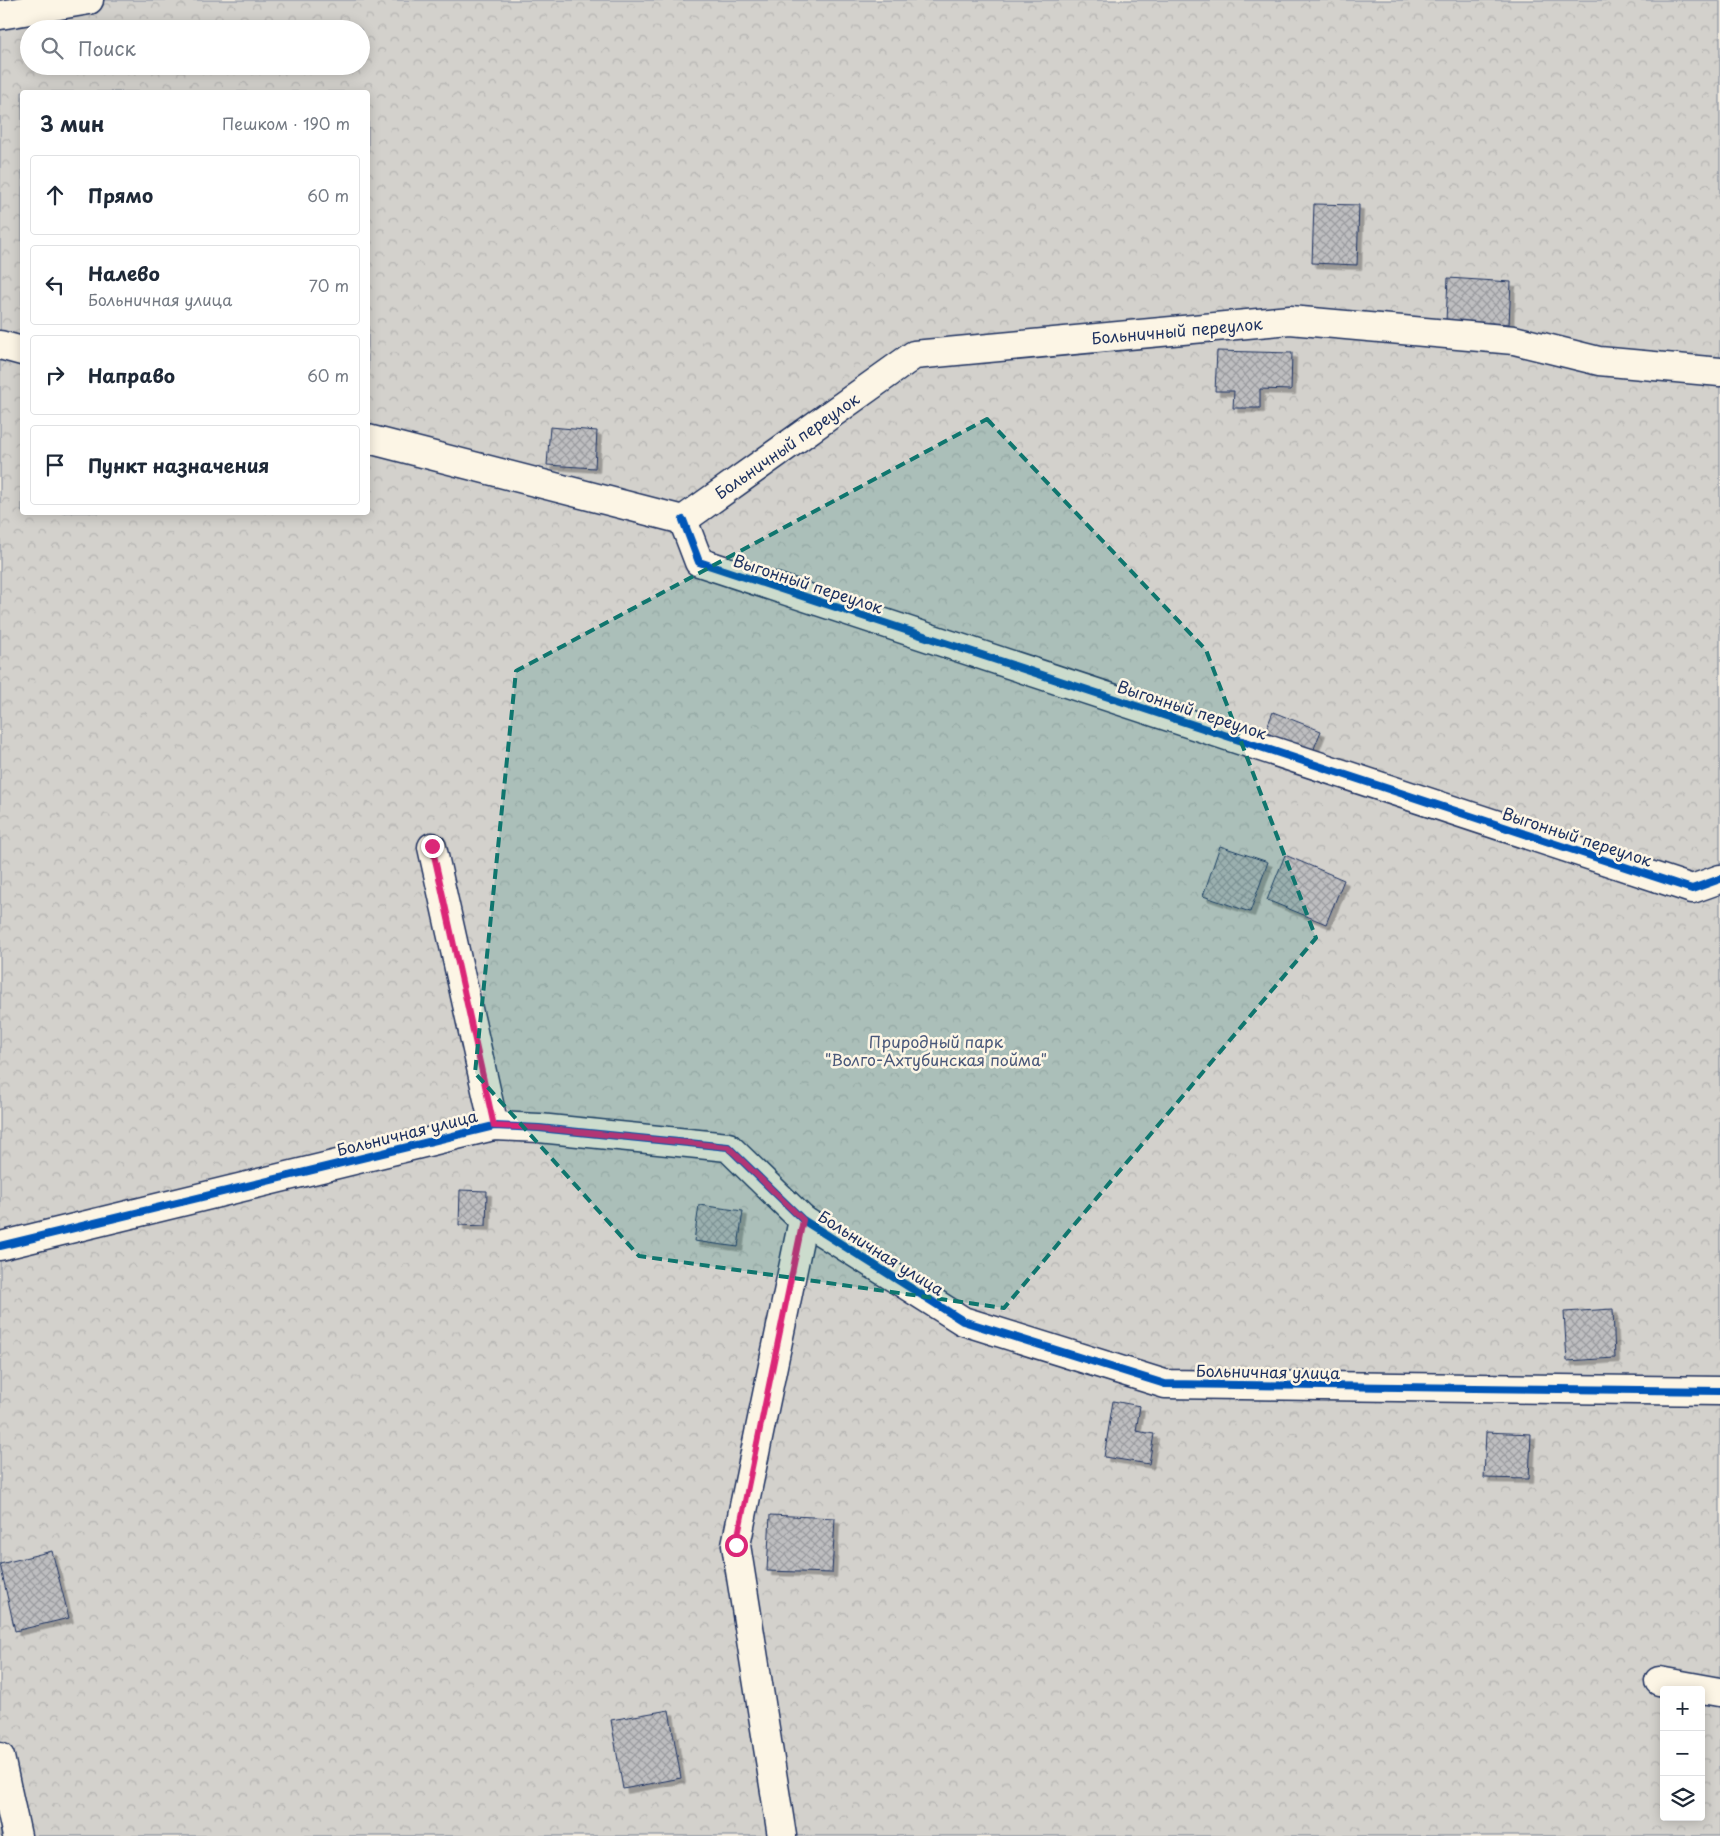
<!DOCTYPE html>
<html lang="ru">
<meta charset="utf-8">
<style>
:root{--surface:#fff;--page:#f6f6f7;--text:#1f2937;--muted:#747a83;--line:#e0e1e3}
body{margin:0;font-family:"Playpen Sans",sans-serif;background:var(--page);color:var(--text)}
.controls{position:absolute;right:15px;bottom:15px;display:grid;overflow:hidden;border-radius:5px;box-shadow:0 2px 12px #0003}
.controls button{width:45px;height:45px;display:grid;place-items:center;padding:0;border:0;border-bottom:1px solid var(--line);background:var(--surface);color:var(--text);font:25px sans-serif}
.stop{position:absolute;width:15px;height:15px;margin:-11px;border:4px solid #db2777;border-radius:50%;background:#fff}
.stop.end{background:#db2777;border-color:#fff;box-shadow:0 1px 5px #0008}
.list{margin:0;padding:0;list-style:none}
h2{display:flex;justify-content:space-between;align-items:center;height:65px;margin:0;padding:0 20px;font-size:21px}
h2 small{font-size:16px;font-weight:400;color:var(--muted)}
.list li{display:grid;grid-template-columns:32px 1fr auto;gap:15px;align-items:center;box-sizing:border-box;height:80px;margin:0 10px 10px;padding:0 10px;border:1px solid var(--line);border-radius:5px}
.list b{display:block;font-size:19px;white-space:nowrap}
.list p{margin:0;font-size:16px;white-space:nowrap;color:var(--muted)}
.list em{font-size:16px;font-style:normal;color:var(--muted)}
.icon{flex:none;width:28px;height:28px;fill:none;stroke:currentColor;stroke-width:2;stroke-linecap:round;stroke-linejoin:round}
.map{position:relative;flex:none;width:1720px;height:1836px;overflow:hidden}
.search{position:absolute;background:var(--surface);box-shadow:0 2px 12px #0003;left:20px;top:20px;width:350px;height:55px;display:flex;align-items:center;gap:12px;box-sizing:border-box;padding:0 18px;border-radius:28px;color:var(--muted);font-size:19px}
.panel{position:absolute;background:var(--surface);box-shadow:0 2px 12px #0003;left:20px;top:90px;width:350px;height:425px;border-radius:5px}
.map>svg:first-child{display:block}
</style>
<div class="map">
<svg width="1720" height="1836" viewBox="0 0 1720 1836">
<defs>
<pattern id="forest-crowns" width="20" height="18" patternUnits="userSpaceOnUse" patternTransform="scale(1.25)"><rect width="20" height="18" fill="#d3d1cc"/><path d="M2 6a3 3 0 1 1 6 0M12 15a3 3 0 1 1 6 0" fill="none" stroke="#b5b4b2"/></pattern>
<pattern id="building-cross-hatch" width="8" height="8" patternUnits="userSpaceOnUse" patternTransform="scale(1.25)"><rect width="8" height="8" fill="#bebec0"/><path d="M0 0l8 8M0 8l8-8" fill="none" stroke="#9a9b9f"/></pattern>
<filter id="shadow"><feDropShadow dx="4.5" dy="4.5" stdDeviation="0" flood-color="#0004"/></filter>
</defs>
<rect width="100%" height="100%" fill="#f3ede0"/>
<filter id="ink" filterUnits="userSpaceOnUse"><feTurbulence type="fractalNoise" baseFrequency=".02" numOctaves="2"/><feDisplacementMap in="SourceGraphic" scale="10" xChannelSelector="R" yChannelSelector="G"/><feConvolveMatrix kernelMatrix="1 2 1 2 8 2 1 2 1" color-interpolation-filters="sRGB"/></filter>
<g filter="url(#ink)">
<path fill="url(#forest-crowns)" stroke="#778095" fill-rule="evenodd" d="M0,0H1720V1836H0ZM29,29H361V66H29ZM22,92H368V512H22ZM1664,1690H1701V1817H1664Z"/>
<g fill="url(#building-cross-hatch)" stroke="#1b2f5e" filter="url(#shadow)">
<path d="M1314,204L1359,205L1357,265L1312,263Z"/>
<path d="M1448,278L1511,282L1509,324L1446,321Z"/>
<path d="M1217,351L1292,353L1291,390L1260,389V408H1233L1234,391H1215Z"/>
<path d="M550,427L597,431L595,468L547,465Z"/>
<path d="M1273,712L1321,731L1309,761L1261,742Z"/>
<path d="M1220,846L1268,862L1250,912L1203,896Z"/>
<path d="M1285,855L1344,880L1326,924L1267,900Z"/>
<path d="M460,1190L487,1191L486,1226L459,1225Z"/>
<path d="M699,1205L743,1211L738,1247L694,1241Z"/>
<path d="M1613,1309L1615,1358L1567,1361L1564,1312Z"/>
<path d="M1113,1401L1140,1406L1136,1431L1154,1434L1149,1464L1104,1457Z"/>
<path d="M1486,1432L1531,1434L1529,1479L1484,1478Z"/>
<path d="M770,1515L835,1518L832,1573L767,1571Z"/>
<path d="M52,1551L69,1618L15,1631L0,1564Z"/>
<path d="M669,1710L681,1778L623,1789L611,1720Z"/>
</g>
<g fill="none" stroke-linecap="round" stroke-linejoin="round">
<defs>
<g id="street">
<path d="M0,15L89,0"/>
<path d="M0,345L22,351"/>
<path d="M368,439L683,520"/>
<path d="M683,520L699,562L1692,889L1720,879"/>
<path d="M683,520L914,355L1290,320L1514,340L1599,361L1720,372"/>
<path d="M432,847L494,1126"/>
<path d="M0,1246L494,1126L539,1128L728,1147L803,1220L963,1321L1165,1384L1720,1391"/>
<path d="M1659,1681L1720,1692"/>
<path d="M0,1757L17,1836"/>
<path d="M782,1836L736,1545L803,1220"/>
</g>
</defs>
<use href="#street" stroke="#1b2f5e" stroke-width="31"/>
<use href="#street" stroke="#fcf5e5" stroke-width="28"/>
<defs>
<g id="cycleway">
<path d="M683,520L699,562L1692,889L1720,879"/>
<path d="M0,1246L494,1126L539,1128L728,1147L803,1220L963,1321L1165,1384L1720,1391"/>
</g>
</defs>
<use href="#cycleway" stroke="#fcf5e5" stroke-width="11"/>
<use href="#cycleway" stroke="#0057b8" stroke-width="8"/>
</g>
</g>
<g fill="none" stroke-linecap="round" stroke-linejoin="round" filter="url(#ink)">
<path stroke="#db2777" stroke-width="6" d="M432,846L494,1126L539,1128L728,1147L803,1220L736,1545"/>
</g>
<path fill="#0f766e" fill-opacity="0.2" stroke="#0f766e" stroke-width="4" stroke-dasharray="10 6" stroke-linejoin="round" d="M987,419L1206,650L1316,938L1004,1308L639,1256L475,1073L516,671Z"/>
<g text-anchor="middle" stroke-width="5" stroke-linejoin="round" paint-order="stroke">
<g font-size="16" fill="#1b2f5e" stroke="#fcf5e5">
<text transform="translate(1177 331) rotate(-5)" y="6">Больничный переулок</text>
<text transform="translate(787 446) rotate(-35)" y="6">Больничный переулок</text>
<text transform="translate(808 584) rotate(18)" y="6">Выгонный переулок</text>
<text transform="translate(1192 710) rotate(18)" y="6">Выгонный переулок</text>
<text transform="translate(1577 837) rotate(18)" y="6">Выгонный переулок</text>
<text transform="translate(407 1133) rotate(-14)" y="6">Больничная улица</text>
<text transform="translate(881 1253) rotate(32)" y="6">Больничная улица</text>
<text transform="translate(1268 1372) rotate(1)" y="6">Больничная улица</text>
</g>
<g font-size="16" fill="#49587a" stroke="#fcf5e5">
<text x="936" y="1048">Природный парк<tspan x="936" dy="18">"Волго-Ахтубинская пойма"</tspan></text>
</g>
</g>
</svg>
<div class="controls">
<button>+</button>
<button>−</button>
<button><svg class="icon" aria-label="layers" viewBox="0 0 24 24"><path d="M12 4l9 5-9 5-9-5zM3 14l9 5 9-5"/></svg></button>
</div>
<div class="stop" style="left:736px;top:1545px"></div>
<div class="stop end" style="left:432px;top:846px"></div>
<div class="search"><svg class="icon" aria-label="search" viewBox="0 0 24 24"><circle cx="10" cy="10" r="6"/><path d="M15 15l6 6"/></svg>Поиск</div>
<section class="panel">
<h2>3 мин<small>Пешком · 190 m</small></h2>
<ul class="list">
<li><svg class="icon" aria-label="ahead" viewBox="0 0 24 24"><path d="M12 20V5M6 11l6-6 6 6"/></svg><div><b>Прямо</b></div><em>60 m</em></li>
<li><svg class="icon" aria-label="left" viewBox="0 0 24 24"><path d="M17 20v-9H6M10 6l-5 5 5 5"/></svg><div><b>Налево</b><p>Больничная улица</p></div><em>70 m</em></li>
<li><svg class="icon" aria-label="right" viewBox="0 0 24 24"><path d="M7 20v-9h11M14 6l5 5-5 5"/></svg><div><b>Направо</b></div><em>60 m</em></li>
<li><svg class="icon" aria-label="arrive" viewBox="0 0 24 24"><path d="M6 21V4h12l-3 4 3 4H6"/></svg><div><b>Пункт назначения</b></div></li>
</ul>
</section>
</div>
